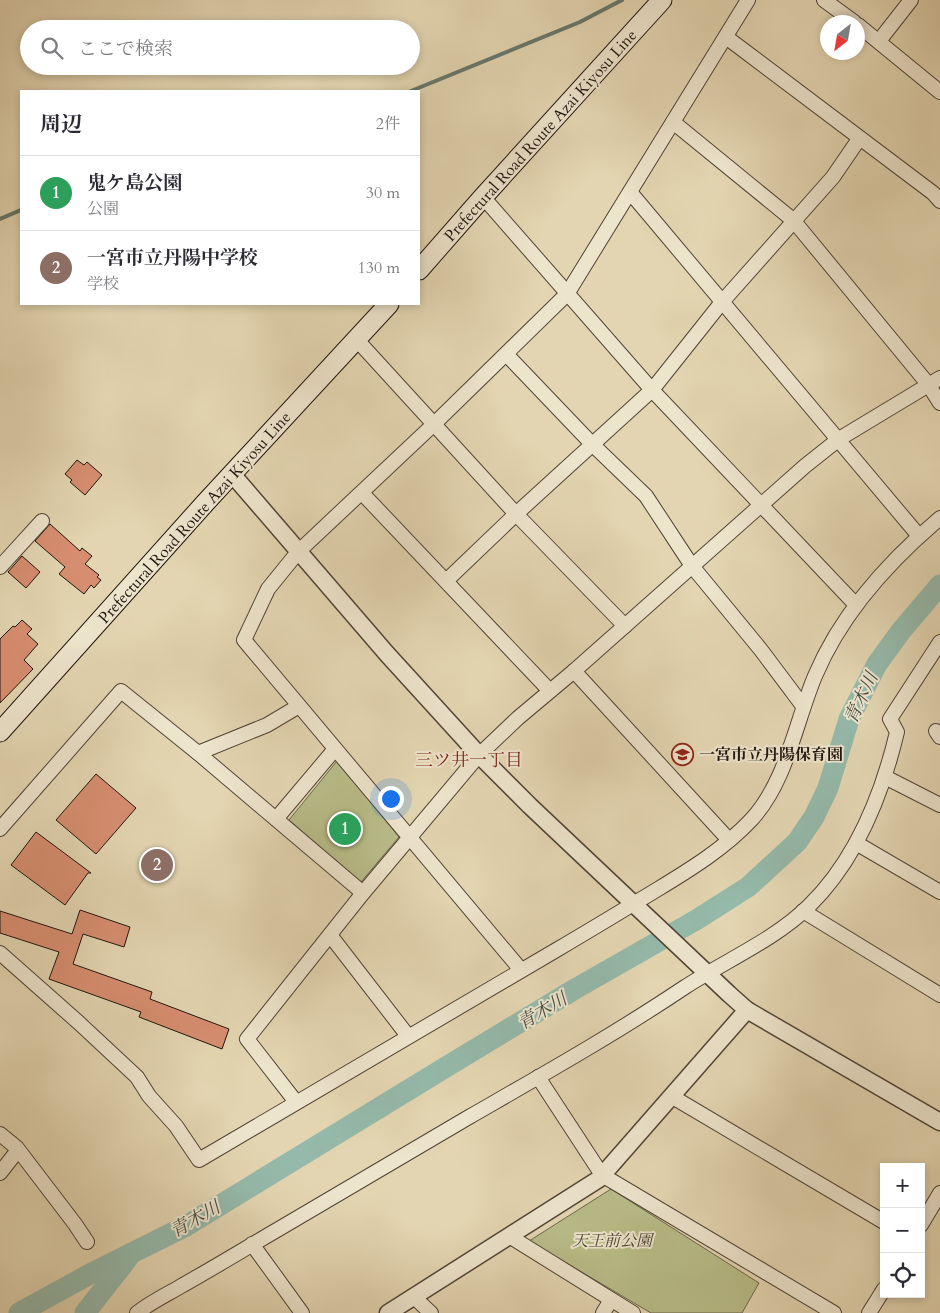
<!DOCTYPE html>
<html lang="ja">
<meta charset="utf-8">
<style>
:root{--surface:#fff;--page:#f7f7f7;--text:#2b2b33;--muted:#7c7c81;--line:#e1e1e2;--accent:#8f2418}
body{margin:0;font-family:Cardo,"Noto Serif JP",serif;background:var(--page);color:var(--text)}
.controls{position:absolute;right:15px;bottom:15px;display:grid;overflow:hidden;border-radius:0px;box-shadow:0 2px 8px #0003}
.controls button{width:45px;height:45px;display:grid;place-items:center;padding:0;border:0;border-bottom:1px solid var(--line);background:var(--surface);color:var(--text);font:25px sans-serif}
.compass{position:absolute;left:820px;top:15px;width:45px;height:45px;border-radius:50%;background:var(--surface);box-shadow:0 2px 8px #0003;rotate:211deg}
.you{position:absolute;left:390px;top:798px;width:18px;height:18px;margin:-12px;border:4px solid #fff;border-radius:50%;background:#1a73e8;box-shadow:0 0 0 8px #1a73e833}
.badge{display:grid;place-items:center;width:32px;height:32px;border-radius:50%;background:var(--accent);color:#fff;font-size:16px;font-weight:700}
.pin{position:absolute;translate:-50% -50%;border:2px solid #fff;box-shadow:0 1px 5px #0006}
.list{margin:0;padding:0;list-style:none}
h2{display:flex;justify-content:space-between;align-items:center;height:65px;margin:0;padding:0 20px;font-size:21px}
h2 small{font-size:16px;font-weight:400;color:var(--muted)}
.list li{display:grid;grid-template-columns:32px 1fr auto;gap:15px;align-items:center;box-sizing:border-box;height:75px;padding:0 20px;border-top:1px solid var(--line)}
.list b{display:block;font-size:19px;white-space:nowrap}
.list p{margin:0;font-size:16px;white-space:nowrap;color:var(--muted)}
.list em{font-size:16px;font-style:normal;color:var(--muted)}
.icon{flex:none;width:28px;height:28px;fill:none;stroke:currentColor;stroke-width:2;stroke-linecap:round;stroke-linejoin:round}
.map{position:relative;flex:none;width:940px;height:1313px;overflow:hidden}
.search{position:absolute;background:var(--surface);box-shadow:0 2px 8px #0003;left:20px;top:20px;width:400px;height:55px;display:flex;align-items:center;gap:12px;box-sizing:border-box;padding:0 18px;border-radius:28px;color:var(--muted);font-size:19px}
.panel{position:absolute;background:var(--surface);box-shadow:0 2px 8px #0003;left:20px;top:90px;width:400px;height:215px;border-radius:0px}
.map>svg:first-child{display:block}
</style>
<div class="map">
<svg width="940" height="1313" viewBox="0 0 940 1313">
<rect width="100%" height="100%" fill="#e3d5b1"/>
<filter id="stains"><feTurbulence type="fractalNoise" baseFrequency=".004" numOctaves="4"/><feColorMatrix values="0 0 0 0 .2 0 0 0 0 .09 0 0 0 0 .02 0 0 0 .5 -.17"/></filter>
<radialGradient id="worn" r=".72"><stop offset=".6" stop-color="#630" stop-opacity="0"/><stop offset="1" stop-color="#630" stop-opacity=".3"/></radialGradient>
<g fill="#b8bc88" stroke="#6c684b">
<path d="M337,761L399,837L361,882L289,820Z"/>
<path d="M611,1189L759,1283L742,1313H651L529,1241Z"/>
</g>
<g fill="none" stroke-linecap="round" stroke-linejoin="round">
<g stroke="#66776c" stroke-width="4">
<path d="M411,91L580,22L622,0"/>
<path d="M0,219L21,210"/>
</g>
<g stroke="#95b9aa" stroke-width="21">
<path d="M19,1313L88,1275L186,1226L446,1067L575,989L696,920L748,887L797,842L814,817L828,788L849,719L877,664L901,631L940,585"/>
<path d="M85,1313L128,1258"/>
</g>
</g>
<g fill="#d78e70" stroke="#1f140e">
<path d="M77,460L84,465L87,462L102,475L85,495L70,482L72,480L65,474Z"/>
<path d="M50,524L80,551L82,548L92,556L85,564L99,575L97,577L101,580L94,588L91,585L84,594L59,574L65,567L35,541Z"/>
<path d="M22,556L40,572L26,588L8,572Z"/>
<path d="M22,620L32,629L27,634L38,644L24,660L33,669L0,703V639L13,626L15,627Z"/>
<path d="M96,774L136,808L96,854L56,820Z"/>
<path d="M36,832L91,873H88L65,905L11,865Z"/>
<path d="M80,910L130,927L124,947L83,934L73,964L152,992L150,999L229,1029L222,1049L139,1017L141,1012L49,979L59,952L0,933V911L72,934Z"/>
</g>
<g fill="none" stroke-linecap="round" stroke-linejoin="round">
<defs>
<g id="minor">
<path d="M824,0L854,22"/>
<path d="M858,25L940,92"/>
<path d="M726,37L933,193L940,201"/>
<path d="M879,41L911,0"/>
<path d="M673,122L793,220L928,384L940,403"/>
<path d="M630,192L919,536"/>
<path d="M483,197L652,390L856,605"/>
<path d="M357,340L516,514L625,626"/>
<path d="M506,354L592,444L646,496L692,566L761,650L803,706"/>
<path d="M362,493L550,691"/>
<path d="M0,567L42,521"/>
<path d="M446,581L516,514L652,390L722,302L833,177L859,139"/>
<path d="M574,671L729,840"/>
<path d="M299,706L267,725L198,753L363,893"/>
<path d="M936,731L940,737"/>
<path d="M885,777L940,805"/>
<path d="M276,819L335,749"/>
<path d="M0,829L121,691L198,753"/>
<path d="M856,843L940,892"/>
<path d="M803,911L940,995"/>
<path d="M330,935L408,1036"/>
<path d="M0,953L78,1022L137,1077L149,1096L176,1126L199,1160C318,1089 438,1019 558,949C592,929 625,909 658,889C691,869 725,848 752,819C787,780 795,724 815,676C841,614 889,561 940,518"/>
<path d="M521,970L244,640L268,589L298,552L433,425L567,294L748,0"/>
<path d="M538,1077L602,1175L834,1313"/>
<path d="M671,1096L884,1222"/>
<path d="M296,1102L247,1039L363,893L479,755L518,718L574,671L805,466L839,439L940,378"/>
<path d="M0,1134L17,1148L75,1224L87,1242"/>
<path d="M0,1173L18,1150"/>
<path d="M921,1225L940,1193"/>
<path d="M509,1236L633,1313"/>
<path d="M252,1244L302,1313"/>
<path d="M414,1297L431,1313"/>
<path d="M137,1313C151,1302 168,1294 183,1285C215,1267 246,1248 277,1230C341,1192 405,1154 469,1117C542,1075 615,1034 685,987C725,961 776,939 809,906C857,859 882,795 897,732L890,719L940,642"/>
<path d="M603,1313L611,1300"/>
<path d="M869,1313L884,1289"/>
</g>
<g id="tertiary">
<path d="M232,474L387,654L479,755L530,806L729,994L747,1010L940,1122"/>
<path d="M388,1313L599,1179L747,1010"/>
</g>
<g id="secondary">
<path d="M419,270L483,197L662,0"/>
<path d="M0,732L206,502L389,304"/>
</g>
</defs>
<use href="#minor" stroke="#504437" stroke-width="16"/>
<use href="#tertiary" stroke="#504437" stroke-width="19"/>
<use href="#secondary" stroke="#1f140e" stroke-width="21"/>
<use href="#minor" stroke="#ede4cc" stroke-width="14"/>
<use href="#tertiary" stroke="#ede4cc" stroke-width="16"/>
<use href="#secondary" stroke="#ede4cc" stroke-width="19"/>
</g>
<defs>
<symbol id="school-ring" viewBox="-11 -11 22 22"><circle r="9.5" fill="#ede4cc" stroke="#8f2418" stroke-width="1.5"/><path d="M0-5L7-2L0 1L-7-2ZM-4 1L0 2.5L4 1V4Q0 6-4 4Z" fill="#8f2418"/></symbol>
</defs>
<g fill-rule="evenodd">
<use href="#school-ring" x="670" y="742" width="25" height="25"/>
</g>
<g text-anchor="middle" stroke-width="4" stroke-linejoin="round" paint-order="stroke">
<g font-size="16" fill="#1f140e" stroke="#ede4cc">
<text transform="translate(540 135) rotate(-48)" y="6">Prefectural Road Route Azai Kiyosu Line</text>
<text transform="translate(194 517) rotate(-48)" y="6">Prefectural Road Route Azai Kiyosu Line</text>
</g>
<g font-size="16" font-weight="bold" fill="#1f140e" stroke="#ede4cc" text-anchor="start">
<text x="699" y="760">一宮市立丹陽保育園</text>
</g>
<g font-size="16" font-style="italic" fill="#4d4633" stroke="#ede4cc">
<text x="612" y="1246">天王前公園</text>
</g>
<g font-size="18" font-style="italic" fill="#484e45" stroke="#ede4cc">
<text transform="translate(861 698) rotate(-65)" y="6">青木川</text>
<text transform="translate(542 1011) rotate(-31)" y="6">青木川</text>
<text transform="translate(195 1219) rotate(-30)" y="6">青木川</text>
</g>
<g font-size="18" fill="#7a1f14" stroke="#ede4cc">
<text x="469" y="766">三ツ井一丁目</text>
</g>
</g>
<rect width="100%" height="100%" filter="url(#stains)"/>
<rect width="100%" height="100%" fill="url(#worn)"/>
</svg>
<div class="controls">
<button>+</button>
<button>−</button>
<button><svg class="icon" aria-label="locate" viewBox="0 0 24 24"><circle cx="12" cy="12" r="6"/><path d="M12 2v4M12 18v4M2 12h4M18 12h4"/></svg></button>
</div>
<svg class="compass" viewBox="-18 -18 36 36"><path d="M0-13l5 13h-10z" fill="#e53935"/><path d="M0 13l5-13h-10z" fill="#7c7c81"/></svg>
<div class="you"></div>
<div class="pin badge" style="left:345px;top:829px;background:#2e9e5b">1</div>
<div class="pin badge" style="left:157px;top:865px;background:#8d6e63">2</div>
<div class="search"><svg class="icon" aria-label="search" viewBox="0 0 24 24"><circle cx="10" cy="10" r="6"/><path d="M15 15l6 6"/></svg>ここで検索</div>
<section class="panel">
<h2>周辺<small>2件</small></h2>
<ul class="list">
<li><span class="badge" style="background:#2e9e5b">1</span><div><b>鬼ケ島公園</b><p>公園</p></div><em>30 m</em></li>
<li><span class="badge" style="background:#8d6e63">2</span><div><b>一宮市立丹陽中学校</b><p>学校</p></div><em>130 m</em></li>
</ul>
</section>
</div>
